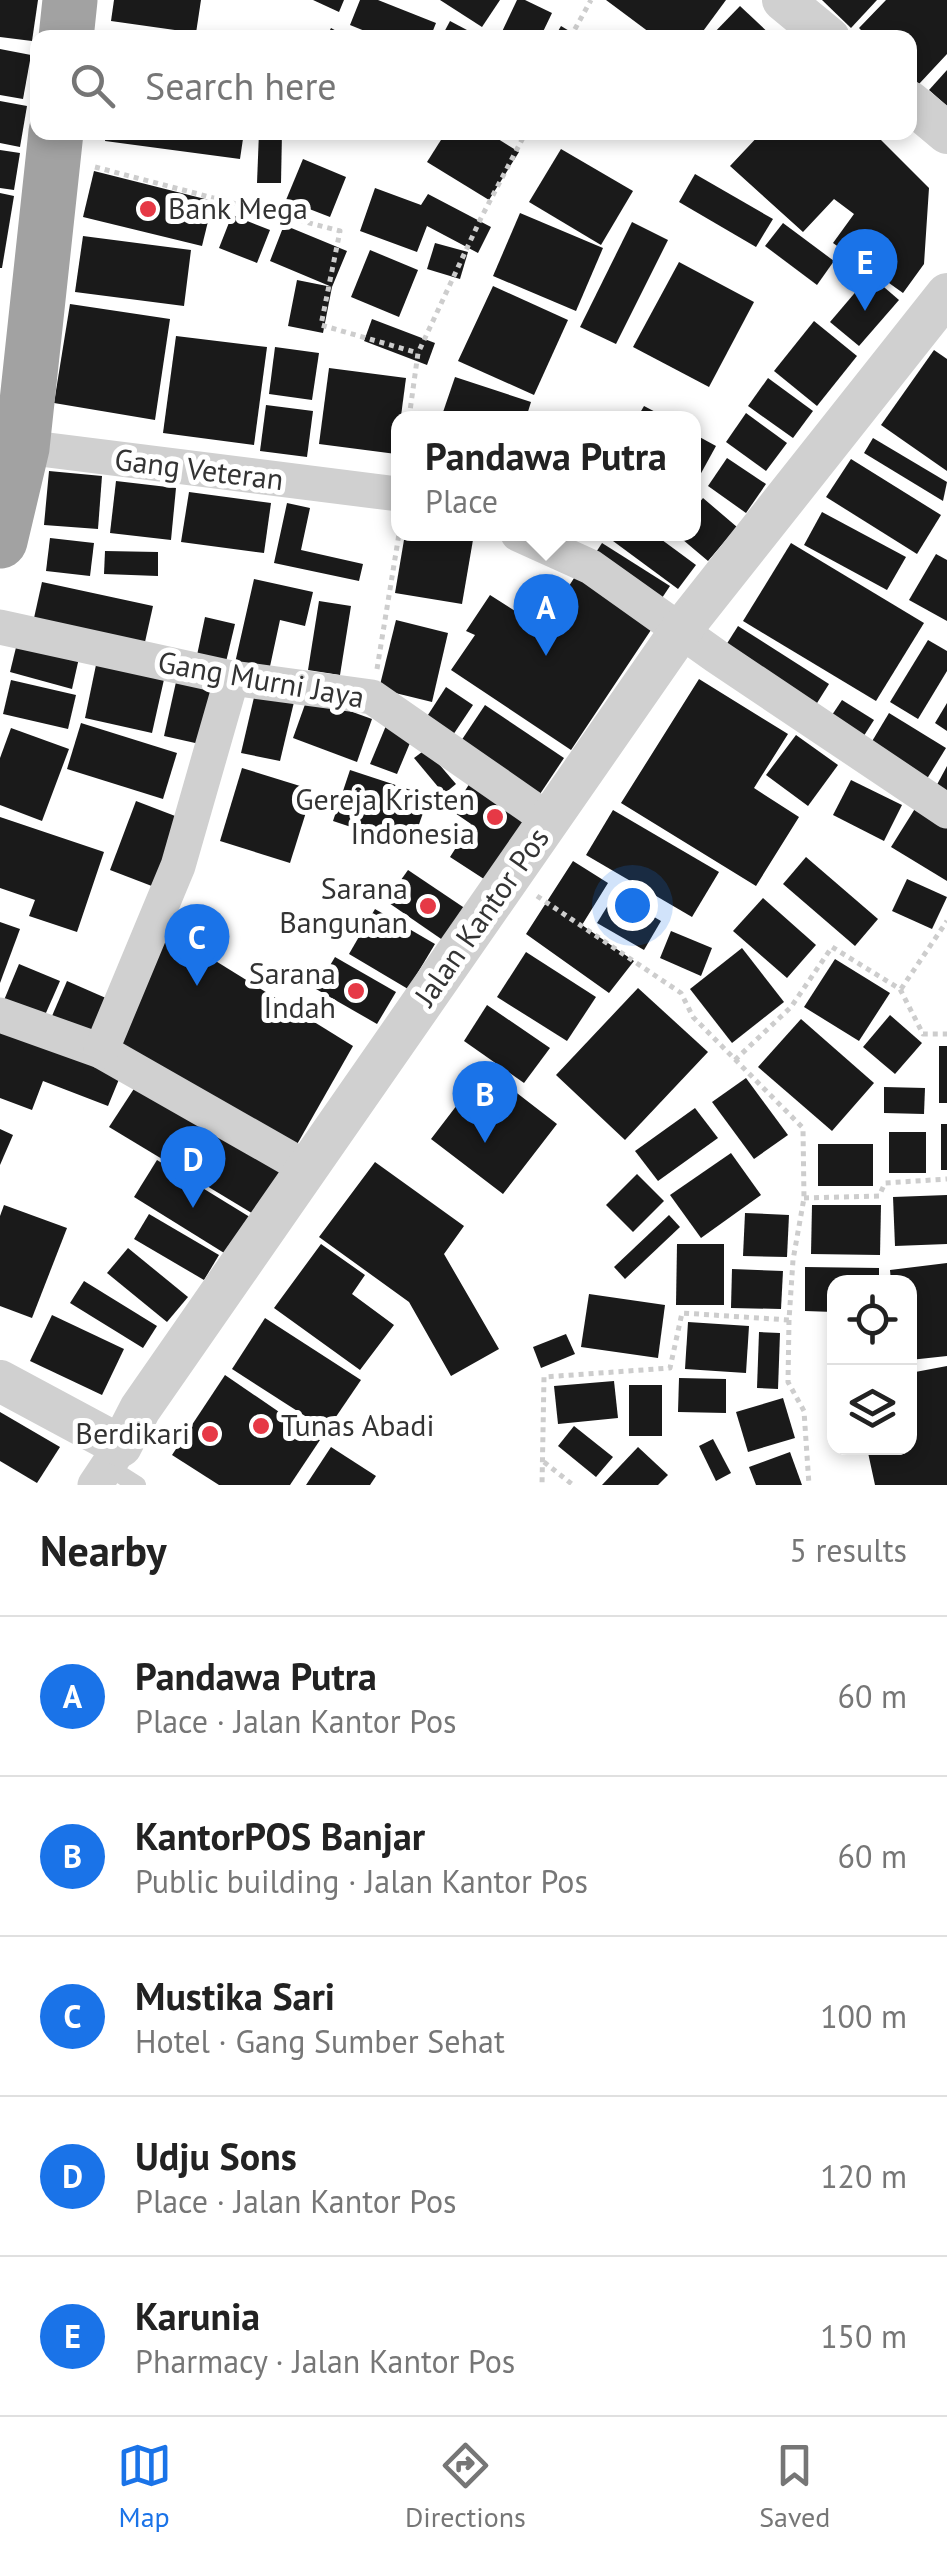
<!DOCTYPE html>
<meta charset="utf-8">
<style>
:root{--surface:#fff;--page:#f6f6f6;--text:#222;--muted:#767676;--line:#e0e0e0;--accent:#1a73e8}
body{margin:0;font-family:"PT Sans",sans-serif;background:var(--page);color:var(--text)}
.controls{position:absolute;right:30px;bottom:30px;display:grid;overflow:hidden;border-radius:20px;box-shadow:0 5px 15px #0003}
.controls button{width:90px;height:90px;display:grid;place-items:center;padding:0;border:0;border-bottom:2px solid var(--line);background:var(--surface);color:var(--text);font:50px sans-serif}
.you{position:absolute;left:632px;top:905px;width:35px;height:35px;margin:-25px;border:8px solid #fff;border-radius:50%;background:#1a73e8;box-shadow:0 0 0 15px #1a73e833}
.badge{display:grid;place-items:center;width:65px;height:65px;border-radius:50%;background:var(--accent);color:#fff;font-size:32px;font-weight:700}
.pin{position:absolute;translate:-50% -82px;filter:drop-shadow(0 2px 5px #0008)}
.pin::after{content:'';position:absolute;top:52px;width:35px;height:30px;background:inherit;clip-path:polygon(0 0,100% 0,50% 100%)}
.popup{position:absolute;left:391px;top:411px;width:310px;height:130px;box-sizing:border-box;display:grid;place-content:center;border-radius:20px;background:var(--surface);filter:drop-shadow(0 2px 8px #0005);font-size:32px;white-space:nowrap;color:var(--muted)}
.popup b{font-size:38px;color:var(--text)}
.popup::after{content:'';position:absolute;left:50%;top:100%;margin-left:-20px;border:20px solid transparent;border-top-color:var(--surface)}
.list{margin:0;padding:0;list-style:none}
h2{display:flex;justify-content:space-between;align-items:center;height:130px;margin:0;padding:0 40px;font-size:42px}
h2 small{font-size:32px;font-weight:400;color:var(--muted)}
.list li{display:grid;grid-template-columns:65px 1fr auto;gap:30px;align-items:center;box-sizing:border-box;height:160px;padding:0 40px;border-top:2px solid var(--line)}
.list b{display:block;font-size:38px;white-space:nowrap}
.list p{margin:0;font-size:32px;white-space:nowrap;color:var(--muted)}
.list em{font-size:32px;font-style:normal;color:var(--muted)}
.icon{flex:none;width:55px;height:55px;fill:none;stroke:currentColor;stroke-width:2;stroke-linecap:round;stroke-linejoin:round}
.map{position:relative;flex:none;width:947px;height:1485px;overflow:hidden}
.search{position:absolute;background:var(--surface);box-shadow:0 5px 15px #0003;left:30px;right:30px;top:30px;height:110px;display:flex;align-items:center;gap:25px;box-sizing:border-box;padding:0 35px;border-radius:20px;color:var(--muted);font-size:38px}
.sheet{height:930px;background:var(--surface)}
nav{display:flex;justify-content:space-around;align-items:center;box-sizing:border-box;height:140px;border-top:2px solid var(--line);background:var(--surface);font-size:28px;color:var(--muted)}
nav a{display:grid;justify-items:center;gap:5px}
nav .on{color:var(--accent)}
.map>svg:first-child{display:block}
</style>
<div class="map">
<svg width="947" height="1485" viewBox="0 0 947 1485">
<rect width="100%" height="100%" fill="#fff"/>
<g fill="#1a1a1a">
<path d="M0,0H38L32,41L0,37Z"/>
<path d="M114,0H201L196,33L111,21Z"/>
<path d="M313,0H344L339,12Z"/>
<path d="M360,0H378L436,23L430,38H382L350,25Z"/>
<path d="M440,0H500L482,27Z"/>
<path d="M517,0H525L552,13L540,38H499Z"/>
<path d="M606,0H726L698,38H657Z"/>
<path d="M822,0H877L851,28Z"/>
<path d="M886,0H947V54L919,84L910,75V38H869L859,28Z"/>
<path d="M740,6L774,38H709Z"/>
<path d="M450,21L482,38H441Z"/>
<path d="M561,26L581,38H554Z"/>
<path d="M331,28L349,38H326Z"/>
<path d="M109,31L141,35V38H109Z"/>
<path d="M0,49L31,55L23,99L0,95Z"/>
<path d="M947,70V106L929,90Z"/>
<path d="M0,101L27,106L20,147L0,143Z"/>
<path d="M106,132H244L240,159L105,141Z"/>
<path d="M259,132H282L281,183H257Z"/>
<path d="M446,132H487L519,152L489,200L427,162Z"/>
<path d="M762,132H873L929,188L924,264L903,293L833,243L854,214L834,199L803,232L730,166Z"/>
<path d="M561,149L633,191L601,245L529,202Z"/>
<path d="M0,150L20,153L14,190L0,188Z"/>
<path d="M303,159L346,177L330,217L286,200Z"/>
<path d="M94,171L213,201L202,246L83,217Z"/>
<path d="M695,174L773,219L756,247L679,202Z"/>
<path d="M375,188L421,205L428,194L491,227L478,253L427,226L417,252L360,231Z"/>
<path d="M0,193L14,196L2,268H0Z"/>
<path d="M520,213L603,248L576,311L493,276Z"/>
<path d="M232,215L270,230L257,263L219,248Z"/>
<path d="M632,222L668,240L616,344L580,327Z"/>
<path d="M783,223L834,261L817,285L765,246Z"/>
<path d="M284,225L347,251L332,287L323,333L288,326L297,280L332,287L270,261Z"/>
<path d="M83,236L191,250L184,306L75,292Z"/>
<path d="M435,243L468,252L460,279L427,269Z"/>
<path d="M370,250L418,270L399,317L351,297Z"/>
<path d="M679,262L754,302L709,387L633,347Z"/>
<path d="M870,275L899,300L859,346L830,322Z"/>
<path d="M493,286L568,320L534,395L458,361Z"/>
<path d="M70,304L170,319L155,420L54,403Z"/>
<path d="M372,319L435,343L427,365L364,341Z"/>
<path d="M814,321L857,356L817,406L774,371Z"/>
<path d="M176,336L267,347L254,445L163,433Z"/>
<path d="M275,347L319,353L312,400L269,394Z"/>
<path d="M934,350L947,359V471L881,425Z"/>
<path d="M329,368L406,378L396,454L319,444Z"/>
<path d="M455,377L531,402L526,418H441Z"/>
<path d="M768,378L813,411L793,438L748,406Z"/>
<path d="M266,405L313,411L307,457L260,451Z"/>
<path d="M644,406L667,418H637Z"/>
<path d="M746,413L787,443L766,471L726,442Z"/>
<path d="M694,434L716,446L694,486Z"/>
<path d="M873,438L947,482L943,501L864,453Z"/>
<path d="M727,458L766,484L746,513L708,486Z"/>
<path d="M851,459L941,515L917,554L826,497Z"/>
<path d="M49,471L102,476L98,529L44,525Z"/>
<path d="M116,481L176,488L171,540L110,533Z"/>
<path d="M189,492L271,503L264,553L181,542Z"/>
<path d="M703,498L737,527L708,561L676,534H694V509Z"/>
<path d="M287,503L310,508L301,550L363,564L359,581L274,563Z"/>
<path d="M822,512L906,557L887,590L804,545Z"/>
<path d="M405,534H474L462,604L395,593Z"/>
<path d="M618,534H654L696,565L678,589L613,541Z"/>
<path d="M50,538L94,543L90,576L46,571Z"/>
<path d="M602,543L670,586L660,601L593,557Z"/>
<path d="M791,543L924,623L876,701L743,621Z"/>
<path d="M105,551L158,552V576L104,574Z"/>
<path d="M936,554L947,560V621L909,600Z"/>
<path d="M576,575L655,624L571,750L451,670L475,635L466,631L490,595L542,628Z"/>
<path d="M254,579L313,592L305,626L280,620L269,671L235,663Z"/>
<path d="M42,582L153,606L143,651L32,627Z"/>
<path d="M319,601L351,606L340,675L308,670Z"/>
<path d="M205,617L235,624L225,666L196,660Z"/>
<path d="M396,620L448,633L432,702L379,689Z"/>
<path d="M738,626L829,684L812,711L721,653Z"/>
<path d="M19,635L81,649L72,689L10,672Z"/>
<path d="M928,640L947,651V671L918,719L890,702Z"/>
<path d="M97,660L165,675L152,733L85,718Z"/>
<path d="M699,679L788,734L754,788L799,817L756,886L621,803Z"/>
<path d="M11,680L76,695L68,729L3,714Z"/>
<path d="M176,682L225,693L213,747L164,736Z"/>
<path d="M446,687L473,705L453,735L426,718Z"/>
<path d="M255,693L294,702L280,761L241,753Z"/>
<path d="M308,696L372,719L357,762L293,738Z"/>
<path d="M842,700L874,720L858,745L826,724Z"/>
<path d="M947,703V731L935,723Z"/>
<path d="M485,705L564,758L538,797L459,744Z"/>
<path d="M889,713L946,748L925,782L868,748Z"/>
<path d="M388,721L415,731L397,774L370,764Z"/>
<path d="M81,723L177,753L163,799L67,769Z"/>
<path d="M11,728L69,749L42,821L0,805V758Z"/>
<path d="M796,735L838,765L808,806L766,775Z"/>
<path d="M426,749L456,784L444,794L414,758Z"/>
<path d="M947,766V800L933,792Z"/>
<path d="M242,768L313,790L290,863L220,841Z"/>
<path d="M350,770L429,796L411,847L333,821Z"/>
<path d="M475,775L532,811L487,881L450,857L471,824L452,811Z"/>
<path d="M851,780L902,805L884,841L833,815Z"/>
<path d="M136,801L196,824L170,893L110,870Z"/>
<path d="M916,807L947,827V881L891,847Z"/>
<path d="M613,810L719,872L692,917L586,855Z"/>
<path d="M0,817L104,852L77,932L29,916L35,900L0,888Z"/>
<path d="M806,857L878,919L855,946L783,884Z"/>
<path d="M573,861L608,883L582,925L634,961L609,993L526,934Z"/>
<path d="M408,870L469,911L447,943L386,901Z"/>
<path d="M907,879L947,897L932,929L892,911Z"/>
<path d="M615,894L661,921L644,950L597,923Z"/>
<path d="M763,898L816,945L787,978L733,931Z"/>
<path d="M375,909L435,944L408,989L349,954Z"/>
<path d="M0,922L20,929L0,983Z"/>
<path d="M164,929L353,1046L291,1155L111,1043Z"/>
<path d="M671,931L712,948L701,976L660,958Z"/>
<path d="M742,948L784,1002L732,1043L690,989Z"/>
<path d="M526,952L596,997L567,1041L497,997Z"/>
<path d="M335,957L396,992L377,1024L316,989Z"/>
<path d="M835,959L890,993L859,1041L804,1007Z"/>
<path d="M19,964L60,981L42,1022L2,1005Z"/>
<path d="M67,981L115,1002L96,1044L49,1023Z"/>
<path d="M638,988L708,1052L625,1140L556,1075Z"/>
<path d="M487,1005L550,1048L524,1083L464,1041Z"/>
<path d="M890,1015L922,1043L895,1074L863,1047Z"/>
<path d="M801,1019L874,1083L832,1131L758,1067Z"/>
<path d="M0,1026L122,1072L108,1106L43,1081L32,1110L0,1098Z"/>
<rect x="939" y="1046" width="8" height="57"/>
<path d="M746,1078L788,1135L754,1159L712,1102Z"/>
<path d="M139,1081L287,1165L255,1215L109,1127Z"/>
<path d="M884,1087L925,1088L924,1114L884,1113Z"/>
<path d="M513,1090L557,1124L503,1194L431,1139L467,1092L495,1113Z"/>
<path d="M695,1108L718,1138L658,1181L635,1151Z"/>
<rect x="941" y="1124" width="6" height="46"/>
<path d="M0,1129L13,1135L0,1165Z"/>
<rect x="889" y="1132" width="37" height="41"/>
<rect x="818" y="1144" width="55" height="42"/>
<path d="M731,1153L761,1195L701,1238L670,1195Z"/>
<path d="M157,1160L253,1219L229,1256L134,1197Z"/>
<path d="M375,1162L464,1226L444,1254L499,1349L451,1376L409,1302L319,1237Z"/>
<path d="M637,1174L664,1201L633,1232L606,1205Z"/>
<path d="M947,1195V1244L895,1246L893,1197Z"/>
<path d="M4,1205L67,1228L32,1318L0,1306V1216Z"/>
<path d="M812,1205H881L880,1255L811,1254Z"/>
<path d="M745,1213L789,1215L787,1257L743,1256Z"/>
<path d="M149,1214L219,1255L204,1280L134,1239Z"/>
<path d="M669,1215L680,1227L625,1279L614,1267Z"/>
<path d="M321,1244L365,1275L352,1294L394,1325L360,1370L274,1308Z"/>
<path d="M677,1244H724V1305H676Z"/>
<path d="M128,1248L188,1297L167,1322L107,1273Z"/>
<path d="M947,1263V1356L910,1360V1282H891L890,1270Z"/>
<path d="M805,1267L879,1268V1282H834V1312L805,1311Z"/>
<path d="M732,1269L783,1271L781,1309L731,1308Z"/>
<path d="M84,1281L157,1326L143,1348L70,1303Z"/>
<path d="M589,1294L665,1305L658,1358L581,1347Z"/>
<path d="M52,1315L124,1349L102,1395L30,1361Z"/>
<path d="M265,1318L361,1380L327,1430L232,1369Z"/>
<path d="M688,1322L749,1326L746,1373L685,1369Z"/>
<path d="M759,1332L780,1333L778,1389L757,1388Z"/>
<path d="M566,1334L575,1354L541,1368L533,1347Z"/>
<path d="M947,1366V1485H875L867,1448H910V1373Z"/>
<path d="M225,1375L320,1440L290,1485H219L172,1455Z"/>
<path d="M679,1378L726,1379V1413L678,1412Z"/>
<path d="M614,1381L618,1418L558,1424L554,1386Z"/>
<rect x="629" y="1385" width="33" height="51"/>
<path d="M783,1398L795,1438L748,1452L736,1412Z"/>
<path d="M0,1412L60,1447L37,1483L0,1461Z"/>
<path d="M574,1426L613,1457L596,1477L558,1446Z"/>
<path d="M713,1439L731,1473L716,1481L699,1446Z"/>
<path d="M331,1447L376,1476L370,1485H306Z"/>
<path d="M638,1447L668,1475L658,1485H602Z"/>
<path d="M790,1452L802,1485H756L749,1467Z"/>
</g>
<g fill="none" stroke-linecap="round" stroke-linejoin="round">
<g stroke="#cdcdcd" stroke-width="5" stroke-dasharray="5 5" stroke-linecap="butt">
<path d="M570,38L591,0"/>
<path d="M95,167L340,231L321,325L418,353"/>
<path d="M409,418L418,353L481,218L526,132"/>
<path d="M377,669L399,534"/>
<path d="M537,896L681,993L693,1017L803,1128L804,1198L793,1260L789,1320L682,1313L670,1368L544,1377L542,1485"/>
<path d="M901,989L947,921"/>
<path d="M735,1060L791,1007L832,947L900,989L923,1034H947"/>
<path d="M804,1198L879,1196L885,1183L947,1179"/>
<path d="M789,1320L788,1382L804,1411L809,1485"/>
<path d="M544,1462L573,1485"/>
</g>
<path stroke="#d0d0d0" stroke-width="18" d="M107,1466L137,1485"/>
<g stroke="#d0d0d0" stroke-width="35">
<path d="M1,444L398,494"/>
<path d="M518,534L591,567L716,656L947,811"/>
<path d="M0,627L232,678L372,697L549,820"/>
<path d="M0,1015L101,1051L308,1169"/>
<path d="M101,1051L178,866L232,678"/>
<path d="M95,1485L121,1446"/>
</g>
<g stroke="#d0d0d0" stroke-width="42">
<path d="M783,0L829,38"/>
<path d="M910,102L947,133"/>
<path d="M0,1381L121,1446L140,1409L681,630L947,294"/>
</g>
<g stroke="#a2a2a2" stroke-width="55">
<path d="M66,38L70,0"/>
<path d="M0,541L22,448L56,132"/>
</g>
</g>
<g fill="#e63946" stroke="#fff" stroke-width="4">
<circle cx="148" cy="209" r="10"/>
<circle cx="495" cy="817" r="10"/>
<circle cx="428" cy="906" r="10"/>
<circle cx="356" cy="991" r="10"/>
<circle cx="261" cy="1426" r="10"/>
<circle cx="210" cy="1434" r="10"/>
</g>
<g text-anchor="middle" stroke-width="10" stroke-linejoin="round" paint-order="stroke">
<g font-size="30" fill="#333" stroke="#fff" text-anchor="end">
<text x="168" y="219" text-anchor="start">Bank Mega</text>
<text x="475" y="810">Gereja Kristen<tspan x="475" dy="34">Indonesia</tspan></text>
<text x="408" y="899">Sarana<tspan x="408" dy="34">Bangunan</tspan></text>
<text x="336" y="984">Sarana<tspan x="336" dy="34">Indah</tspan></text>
<text x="281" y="1436" text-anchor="start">Tunas Abadi</text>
<text x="190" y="1444">Berdikari</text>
</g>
<g font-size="30" fill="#333" stroke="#fff">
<text transform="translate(199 470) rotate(7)" y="10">Gang Veteran</text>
<text transform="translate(261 680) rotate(10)" y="10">Gang Murni Jaya</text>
<text transform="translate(482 917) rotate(-55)" y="10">Jalan Kantor Pos</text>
</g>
</g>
</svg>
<div class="controls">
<button><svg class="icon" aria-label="locate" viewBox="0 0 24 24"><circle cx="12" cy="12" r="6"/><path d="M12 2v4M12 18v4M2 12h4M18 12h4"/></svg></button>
<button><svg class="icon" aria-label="layers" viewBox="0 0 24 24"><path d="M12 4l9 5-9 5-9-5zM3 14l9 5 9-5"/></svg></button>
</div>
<div class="you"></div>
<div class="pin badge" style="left:546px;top:656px">A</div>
<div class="popup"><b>Pandawa Putra</b>Place</div>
<div class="pin badge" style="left:485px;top:1143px">B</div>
<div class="pin badge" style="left:197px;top:986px">C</div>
<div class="pin badge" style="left:193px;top:1208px">D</div>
<div class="pin badge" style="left:865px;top:311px">E</div>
<div class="search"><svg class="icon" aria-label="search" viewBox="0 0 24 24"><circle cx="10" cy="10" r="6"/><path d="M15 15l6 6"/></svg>Search here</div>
</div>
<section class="sheet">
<h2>Nearby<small>5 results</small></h2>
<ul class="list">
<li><span class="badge">A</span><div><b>Pandawa Putra</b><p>Place · Jalan Kantor Pos</p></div><em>60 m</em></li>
<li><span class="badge">B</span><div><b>KantorPOS Banjar</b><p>Public building · Jalan Kantor Pos</p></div><em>60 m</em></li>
<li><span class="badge">C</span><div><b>Mustika Sari</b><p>Hotel · Gang Sumber Sehat</p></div><em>100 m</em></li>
<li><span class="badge">D</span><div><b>Udju Sons</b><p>Place · Jalan Kantor Pos</p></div><em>120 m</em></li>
<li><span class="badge">E</span><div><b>Karunia</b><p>Pharmacy · Jalan Kantor Pos</p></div><em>150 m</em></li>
</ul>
</section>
<nav>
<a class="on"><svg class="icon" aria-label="map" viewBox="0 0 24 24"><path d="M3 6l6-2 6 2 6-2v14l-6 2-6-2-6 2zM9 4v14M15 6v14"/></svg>Map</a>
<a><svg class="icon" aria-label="directions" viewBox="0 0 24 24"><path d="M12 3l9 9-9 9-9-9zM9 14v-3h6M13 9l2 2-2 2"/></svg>Directions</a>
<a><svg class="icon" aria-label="saved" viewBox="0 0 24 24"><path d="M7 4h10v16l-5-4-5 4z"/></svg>Saved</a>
</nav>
